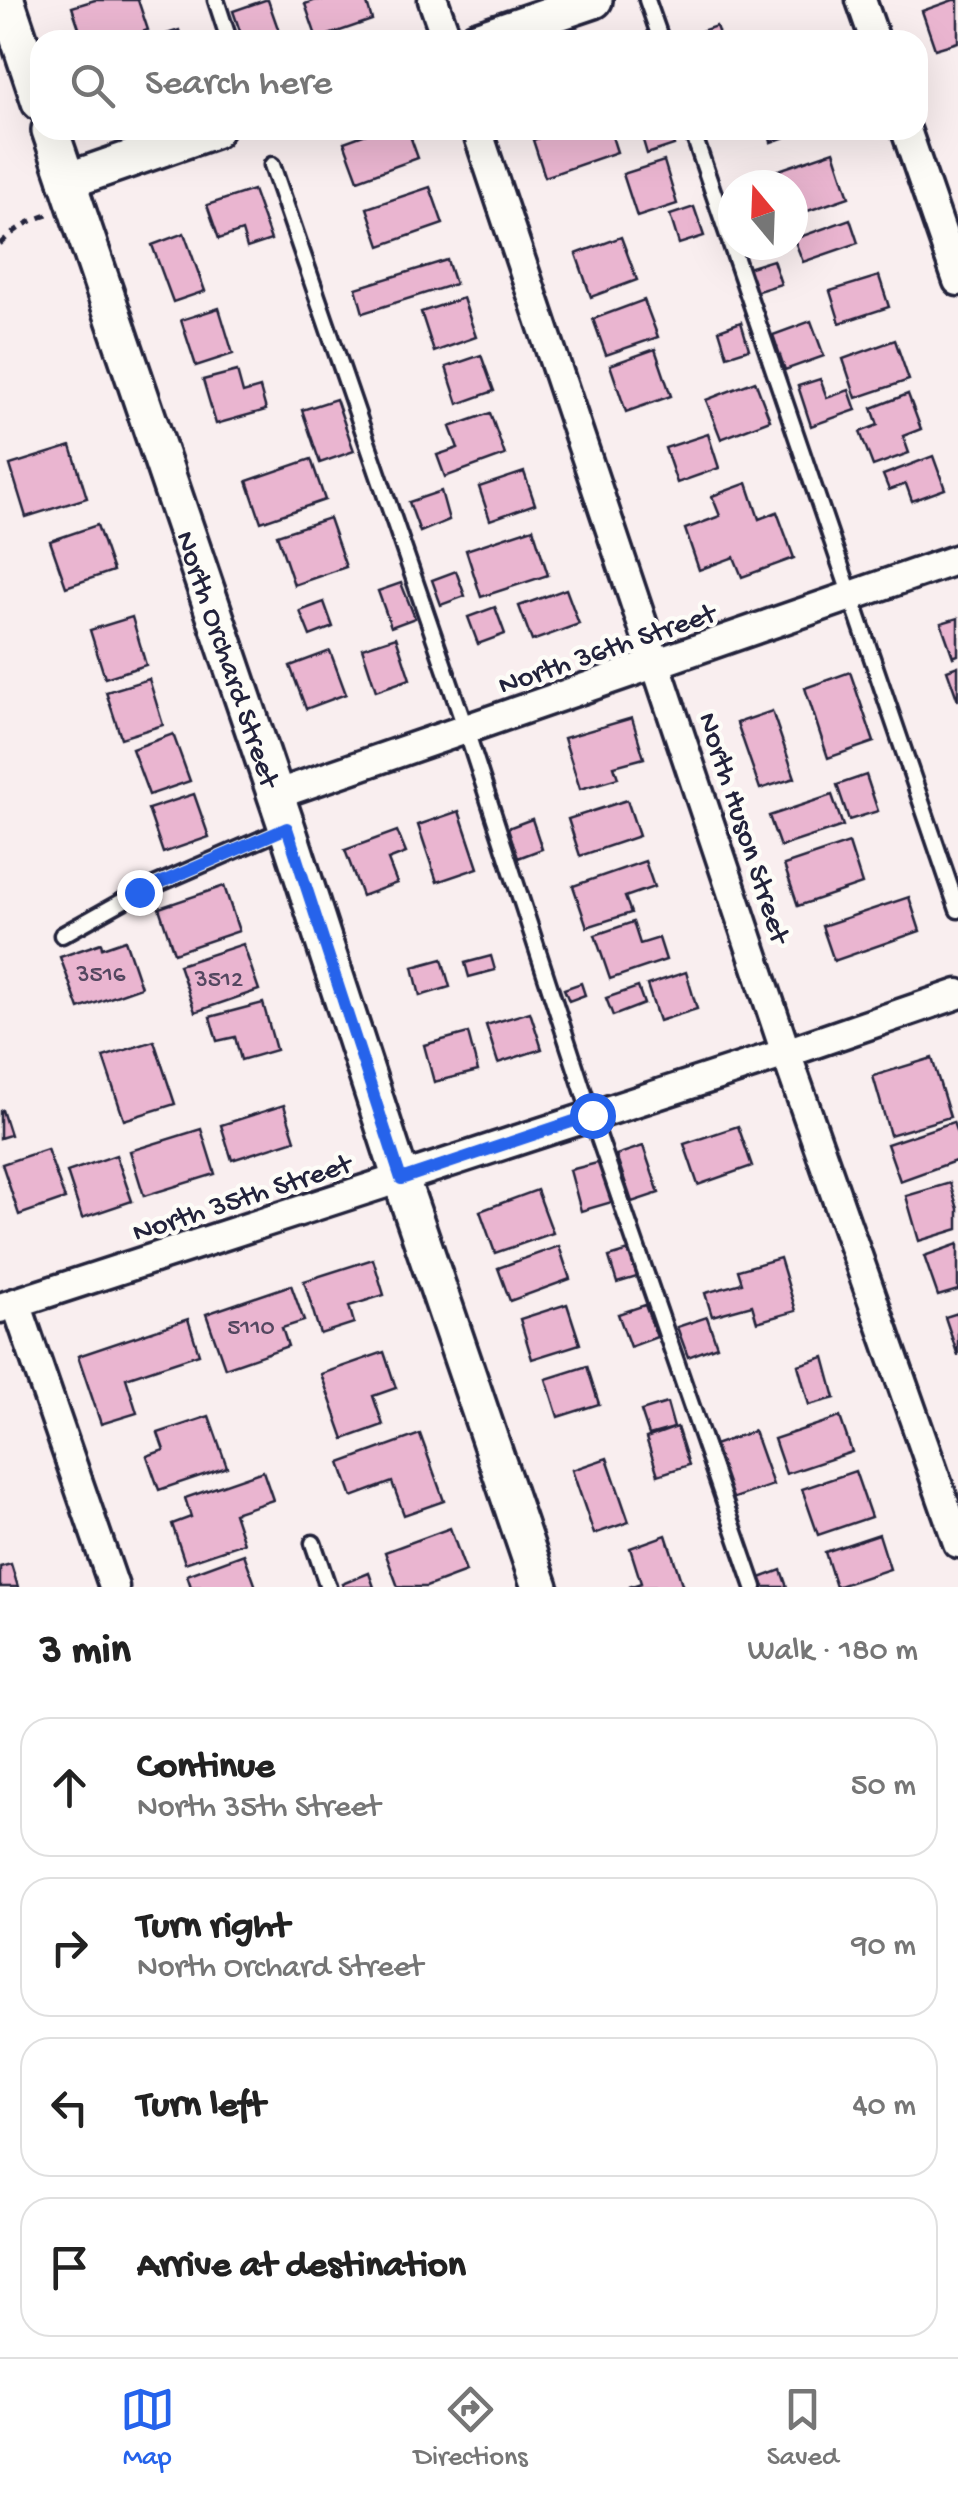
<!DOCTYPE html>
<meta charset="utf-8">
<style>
:root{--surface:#fff;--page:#f2f2f2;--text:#222;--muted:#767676;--line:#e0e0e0;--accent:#2563eb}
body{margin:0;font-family:"Gochi Hand",sans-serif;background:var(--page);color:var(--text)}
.compass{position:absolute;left:718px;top:170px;width:90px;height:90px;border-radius:50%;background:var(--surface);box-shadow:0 10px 40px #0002;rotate:341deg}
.stop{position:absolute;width:30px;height:30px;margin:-22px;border:8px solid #2563eb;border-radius:50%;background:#fff}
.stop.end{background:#2563eb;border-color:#fff;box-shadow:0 2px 10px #0008}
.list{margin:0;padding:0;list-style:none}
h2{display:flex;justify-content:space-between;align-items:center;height:130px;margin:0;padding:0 40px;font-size:42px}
h2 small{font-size:32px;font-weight:400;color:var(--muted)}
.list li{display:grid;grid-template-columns:65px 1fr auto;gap:30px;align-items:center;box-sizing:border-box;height:140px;margin:0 20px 20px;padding:0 20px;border:2px solid var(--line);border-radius:30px}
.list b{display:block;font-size:38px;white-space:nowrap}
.list p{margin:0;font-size:32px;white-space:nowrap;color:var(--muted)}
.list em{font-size:32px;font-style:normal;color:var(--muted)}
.icon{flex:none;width:55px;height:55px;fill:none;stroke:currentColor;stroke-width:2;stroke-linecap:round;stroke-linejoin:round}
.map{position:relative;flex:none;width:958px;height:1587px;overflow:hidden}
.search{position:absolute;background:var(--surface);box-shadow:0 10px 40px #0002;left:30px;right:30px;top:30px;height:110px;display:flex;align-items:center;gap:25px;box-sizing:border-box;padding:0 35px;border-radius:30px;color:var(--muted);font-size:38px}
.sheet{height:770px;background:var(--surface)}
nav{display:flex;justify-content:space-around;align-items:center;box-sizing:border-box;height:140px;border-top:2px solid var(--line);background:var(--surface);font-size:28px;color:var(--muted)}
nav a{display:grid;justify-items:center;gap:5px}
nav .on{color:var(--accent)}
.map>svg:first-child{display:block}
</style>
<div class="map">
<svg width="958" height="1587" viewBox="0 0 958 1587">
<rect width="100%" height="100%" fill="#f9eeef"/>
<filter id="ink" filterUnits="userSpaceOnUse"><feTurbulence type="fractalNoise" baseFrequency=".01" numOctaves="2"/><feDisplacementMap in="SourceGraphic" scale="20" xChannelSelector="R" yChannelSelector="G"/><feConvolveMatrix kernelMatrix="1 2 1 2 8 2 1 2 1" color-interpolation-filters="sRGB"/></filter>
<g filter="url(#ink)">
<g fill="#eab5d0" stroke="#22223b" stroke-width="2.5">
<path d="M95,0H138L148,30L117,40H83L72,7Z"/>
<path d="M265,0H268L282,40H243L233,11Z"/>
<path d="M316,0H366L372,20L317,39L305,4Z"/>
<path d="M953,0H958V42L935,49L922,11Z"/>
<path d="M716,26L721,40H675Z"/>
<path d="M179,30L182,40H148Z"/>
<path d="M377,130H408L418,158L358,180L344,142Z"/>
<path d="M563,130H610L617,152L545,177L533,140Z"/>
<path d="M640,130H670L674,145L647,154Z"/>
<path d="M768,130H805L771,142Z"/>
<path d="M834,151L849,197L793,216V185H775L770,173Z"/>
<path d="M664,161L677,204L637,217L623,174Z"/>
<path d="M430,187L443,224L380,246L367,208Z"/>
<path d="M253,190L271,240L247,248L242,231L219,239L207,205Z"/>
<path d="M694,207L704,236L679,244L670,215Z"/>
<path d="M850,219L858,243L803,262L794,239Z"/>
<path d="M184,233L205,291L173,302L152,245Z"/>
<path d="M621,237L637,280L591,297L576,254Z"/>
<path d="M447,260L455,284L363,313L356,288Z"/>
<path d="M773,260L781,284L755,292L747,268Z"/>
<path d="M879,276L889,307L840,323L830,291Z"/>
<path d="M463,298L476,337L434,352L421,312Z"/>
<path d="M644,300L658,337L606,355L593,319Z"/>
<path d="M219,308L233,354L196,366L181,320Z"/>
<path d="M811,321L824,356L785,370L773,335Z"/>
<path d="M741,322L749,349L727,356L719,330Z"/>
<path d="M895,340L909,380L856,398L843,359Z"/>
<path d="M655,349L671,396L626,412L610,365Z"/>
<path d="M481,355L494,391L458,404L446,367Z"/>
<path d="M237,371L243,393L260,388L266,410L216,424L203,380Z"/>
<path d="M820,379L827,398L849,390L856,410L811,426L798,386Z"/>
<path d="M755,381L770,420L721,439L706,400Z"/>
<path d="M908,394L921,429L903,436L909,453L873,466L860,432L878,425L872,408Z"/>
<path d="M336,399L354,451L320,463L302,410Z"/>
<path d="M490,413L505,455L445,477L437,455L458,448L450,427Z"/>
<path d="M708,434L719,468L677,483L665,448Z"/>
<path d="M71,446L87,498L26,517L10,465Z"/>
<path d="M933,456L945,489L912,501L906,484L889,490L883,475Z"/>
<path d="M311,459L325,500L261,522L247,481Z"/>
<path d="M524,472L535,504L490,520L479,487Z"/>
<path d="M747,483L759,519L777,512L794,558L742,577L734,557L699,570L685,529L720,516L712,496Z"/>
<path d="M441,491L449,520L420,532L409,502Z"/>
<path d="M329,518L346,567L294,585L277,535Z"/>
<path d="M97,525L113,571L66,587L50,541Z"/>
<path d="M533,528L548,575L481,597L466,550Z"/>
<path d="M456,571L465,596L441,605L432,580Z"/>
<path d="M401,583L415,618L391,627L378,591Z"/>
<path d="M566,589L579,624L532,641L519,606Z"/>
<path d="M324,602L333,627L310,636L300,611Z"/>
<path d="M495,607L505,634L478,644L468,617Z"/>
<path d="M132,617L146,665L105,678L90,630Z"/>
<path d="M958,618V655L953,657L941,623Z"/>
<path d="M396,637L410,679L376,691L362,648Z"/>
<path d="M330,651L346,694L306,709L290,666Z"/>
<path d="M958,666V701L947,670Z"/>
<path d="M850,672L874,742L828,758L805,688Z"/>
<path d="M149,679L163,725L121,738L106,692Z"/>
<path d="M772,711L795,778L760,789L737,723Z"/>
<path d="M632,718L644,758L614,766L618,778L580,789L564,738Z"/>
<path d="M173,734L190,781L149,795L132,749Z"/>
<path d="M866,775L878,811L849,820L837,785Z"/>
<path d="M194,794L209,837L163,853L148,809Z"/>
<path d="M832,795L843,826L780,847L769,816Z"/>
<path d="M627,800L639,836L580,856L568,819Z"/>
<path d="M459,811L478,868L437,882L418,825Z"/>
<path d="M532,819L542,849L518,858L508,828Z"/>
<path d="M397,831L406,853L388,860L397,883L362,896L345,850Z"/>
<path d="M849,843L862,884L798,906L784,865Z"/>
<path d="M645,861L654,887L625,897L631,913L587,927L573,886Z"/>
<path d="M224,886L239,931L174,953L159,908Z"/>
<path d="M909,897L920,931L834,961L822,926Z"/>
<path d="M633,922L640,944L659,938L666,960L610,979L595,935Z"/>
<path d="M125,940L141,987L79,1009L60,957L101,943L102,948Z"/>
<path d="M243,944L259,990L195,1012L179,965Z"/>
<path d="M491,956L495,970L469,977L465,963Z"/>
<path d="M442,959L450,987L420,996L413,967Z"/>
<path d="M686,972L697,1009L659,1021L647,985Z"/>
<path d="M581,983L585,995L569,1001L564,989Z"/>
<path d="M638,987L644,1004L613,1016L606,998Z"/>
<path d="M263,1003L276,1050L241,1060L235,1037L217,1041L210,1017Z"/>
<path d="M530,1012L542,1049L498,1063L486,1025Z"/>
<path d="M468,1033L478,1071L434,1082L424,1045Z"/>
<path d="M154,1041L175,1104L124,1120L103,1057Z"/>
<path d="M932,1058L950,1117L890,1135L873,1076Z"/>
<path d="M284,1105L295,1140L232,1160L221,1125Z"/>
<path d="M2,1110L10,1135L0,1138V1111Z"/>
<path d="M953,1122L958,1136V1160L900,1181L887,1144Z"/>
<path d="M738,1126L752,1166L698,1185L684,1144Z"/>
<path d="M201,1129L215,1174L144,1196L130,1151Z"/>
<path d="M643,1146L659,1193L632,1202L616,1155Z"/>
<path d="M47,1149L65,1199L19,1215L2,1164Z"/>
<path d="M116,1155L132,1201L82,1218L67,1172Z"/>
<path d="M601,1162L612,1202L581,1211L570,1170Z"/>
<path d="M950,1183L958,1209V1229L919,1241L906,1196Z"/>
<path d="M537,1190L553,1233L495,1253L480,1211Z"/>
<path d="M958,1244V1290L938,1296L924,1256Z"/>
<path d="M559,1246L570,1279L510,1301L498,1268Z"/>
<path d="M629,1251L637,1277L617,1283L609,1257Z"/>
<path d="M780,1258L796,1311L757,1322L752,1305L712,1316L705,1293L742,1283L738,1270Z"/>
<path d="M373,1259L384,1295L349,1306L354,1323L320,1334L304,1281Z"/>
<path d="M291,1285L304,1321L282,1328L288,1346L225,1368L206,1314Z"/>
<path d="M567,1304L580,1344L532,1359L520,1319Z"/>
<path d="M645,1305L657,1337L630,1347L618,1314Z"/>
<path d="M958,1313V1356L945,1317Z"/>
<path d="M707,1317L717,1346L688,1357L677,1327Z"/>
<path d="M188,1319L199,1354L126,1378L137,1413L101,1424L78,1356Z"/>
<path d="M384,1352L396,1388L373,1396L383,1425L344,1439L321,1374Z"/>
<path d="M824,1357L835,1398L809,1405L798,1365Z"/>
<path d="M587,1366L599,1404L558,1417L546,1379Z"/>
<path d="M667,1403L674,1428L649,1435L641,1411Z"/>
<path d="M209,1416L227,1467L159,1490L147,1456L164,1450L158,1433Z"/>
<path d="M840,1417L852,1452L786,1474L774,1439Z"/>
<path d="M677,1427L689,1465L658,1475L646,1438Z"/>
<path d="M754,1431L773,1485L732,1499L714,1445Z"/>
<path d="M420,1434L444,1501L404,1515L392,1482L352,1497L340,1463Z"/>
<path d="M607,1458L629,1522L594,1534L572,1470Z"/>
<path d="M263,1471L273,1500L234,1513L244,1543L185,1563L172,1524L191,1517L185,1498Z"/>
<path d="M855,1471L871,1517L818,1535L802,1489Z"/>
<path d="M450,1528L466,1572L426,1587H398L385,1552Z"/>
<path d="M879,1534L890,1569L836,1587L825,1552Z"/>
<path d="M666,1535L683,1587H629L641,1583L630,1548Z"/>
<path d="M244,1554L256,1587H191L187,1575Z"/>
<path d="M11,1564L18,1587H0V1567Z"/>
<path d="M781,1570L787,1587H764L760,1578Z"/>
<path d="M369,1573L374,1587H343L342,1584Z"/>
</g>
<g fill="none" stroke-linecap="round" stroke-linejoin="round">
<defs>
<g id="service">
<path d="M216,0L229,40"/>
<path d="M647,0L661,40"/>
<path d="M692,130L958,910"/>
<path d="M272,165L466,730L591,1115L754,1587"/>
<path d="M62,935L139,892L287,828"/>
<path d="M313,1543L328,1587"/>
</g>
<g id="minor">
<path d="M433,0L447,40"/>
<path d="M861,0L875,40"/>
<path d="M477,130L786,1053L958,1543"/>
<path d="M906,130L958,281"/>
<path d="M275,795L958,559"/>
<path d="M16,1303L114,1587"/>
<path d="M0,1308L786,1053L958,994"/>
</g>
<g id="tertiary">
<path d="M6,0L40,102"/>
<path d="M476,40L594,0"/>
<path id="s1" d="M50,130L287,828L401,1179L540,1587"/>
<path d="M67,181L214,130"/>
</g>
</defs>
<use href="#service" stroke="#22223b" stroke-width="21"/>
<use href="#minor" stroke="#22223b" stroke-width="35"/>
<use href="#tertiary" stroke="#22223b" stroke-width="42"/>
<path stroke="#22223b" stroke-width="5" stroke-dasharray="8 8" stroke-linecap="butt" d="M0,244C15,230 27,221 48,215"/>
<use href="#service" stroke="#fdfcf7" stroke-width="14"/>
<use href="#minor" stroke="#fdfcf7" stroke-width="28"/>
<use href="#tertiary" stroke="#fdfcf7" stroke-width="35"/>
</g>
</g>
<g fill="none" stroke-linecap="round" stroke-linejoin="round" filter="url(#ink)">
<path stroke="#2563eb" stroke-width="12" d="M139,892L287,828L401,1179L592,1115"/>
</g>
<g text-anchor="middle" stroke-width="9" stroke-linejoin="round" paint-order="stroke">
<g font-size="25" fill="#544760">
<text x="101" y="981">3516</text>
<text x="219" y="986">3512</text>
<text x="251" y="1334">5110</text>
</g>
<g font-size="30" fill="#22223b" stroke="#fdfcf7">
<text transform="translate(606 647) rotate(-19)" y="10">North 36th Street</text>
<text dy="10" stroke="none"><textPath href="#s1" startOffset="558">North Orchard Street</textPath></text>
<text transform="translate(746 827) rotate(72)" y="10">North Huson Street</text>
<text transform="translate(241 1196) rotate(-18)" y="10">North 35th Street</text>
</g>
</g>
</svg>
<svg class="compass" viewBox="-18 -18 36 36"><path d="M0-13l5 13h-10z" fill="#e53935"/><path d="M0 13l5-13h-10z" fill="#767676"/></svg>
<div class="stop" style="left:592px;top:1115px"></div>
<div class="stop end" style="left:139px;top:892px"></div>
<div class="search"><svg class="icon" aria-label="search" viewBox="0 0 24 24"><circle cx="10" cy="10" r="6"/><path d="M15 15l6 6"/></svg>Search here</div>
</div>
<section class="sheet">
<h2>3 min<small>Walk · 180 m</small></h2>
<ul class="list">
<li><svg class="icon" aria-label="ahead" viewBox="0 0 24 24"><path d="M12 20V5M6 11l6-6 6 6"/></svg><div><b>Continue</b><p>North 35th Street</p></div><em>50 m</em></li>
<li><svg class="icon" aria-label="right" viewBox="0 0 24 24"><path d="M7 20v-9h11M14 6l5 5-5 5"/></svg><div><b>Turn right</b><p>North Orchard Street</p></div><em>90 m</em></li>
<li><svg class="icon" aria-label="left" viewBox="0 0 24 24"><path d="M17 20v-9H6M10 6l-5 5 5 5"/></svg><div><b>Turn left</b></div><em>40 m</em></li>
<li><svg class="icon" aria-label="arrive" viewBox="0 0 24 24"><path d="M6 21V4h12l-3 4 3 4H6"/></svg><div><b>Arrive at destination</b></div></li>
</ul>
</section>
<nav>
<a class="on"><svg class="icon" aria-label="map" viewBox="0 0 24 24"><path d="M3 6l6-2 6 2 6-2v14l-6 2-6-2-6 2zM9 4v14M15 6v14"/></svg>Map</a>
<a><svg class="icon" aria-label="directions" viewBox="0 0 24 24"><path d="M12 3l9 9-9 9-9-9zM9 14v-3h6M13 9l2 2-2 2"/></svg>Directions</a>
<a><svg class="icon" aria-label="saved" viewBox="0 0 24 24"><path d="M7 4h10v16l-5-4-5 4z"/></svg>Saved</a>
</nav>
